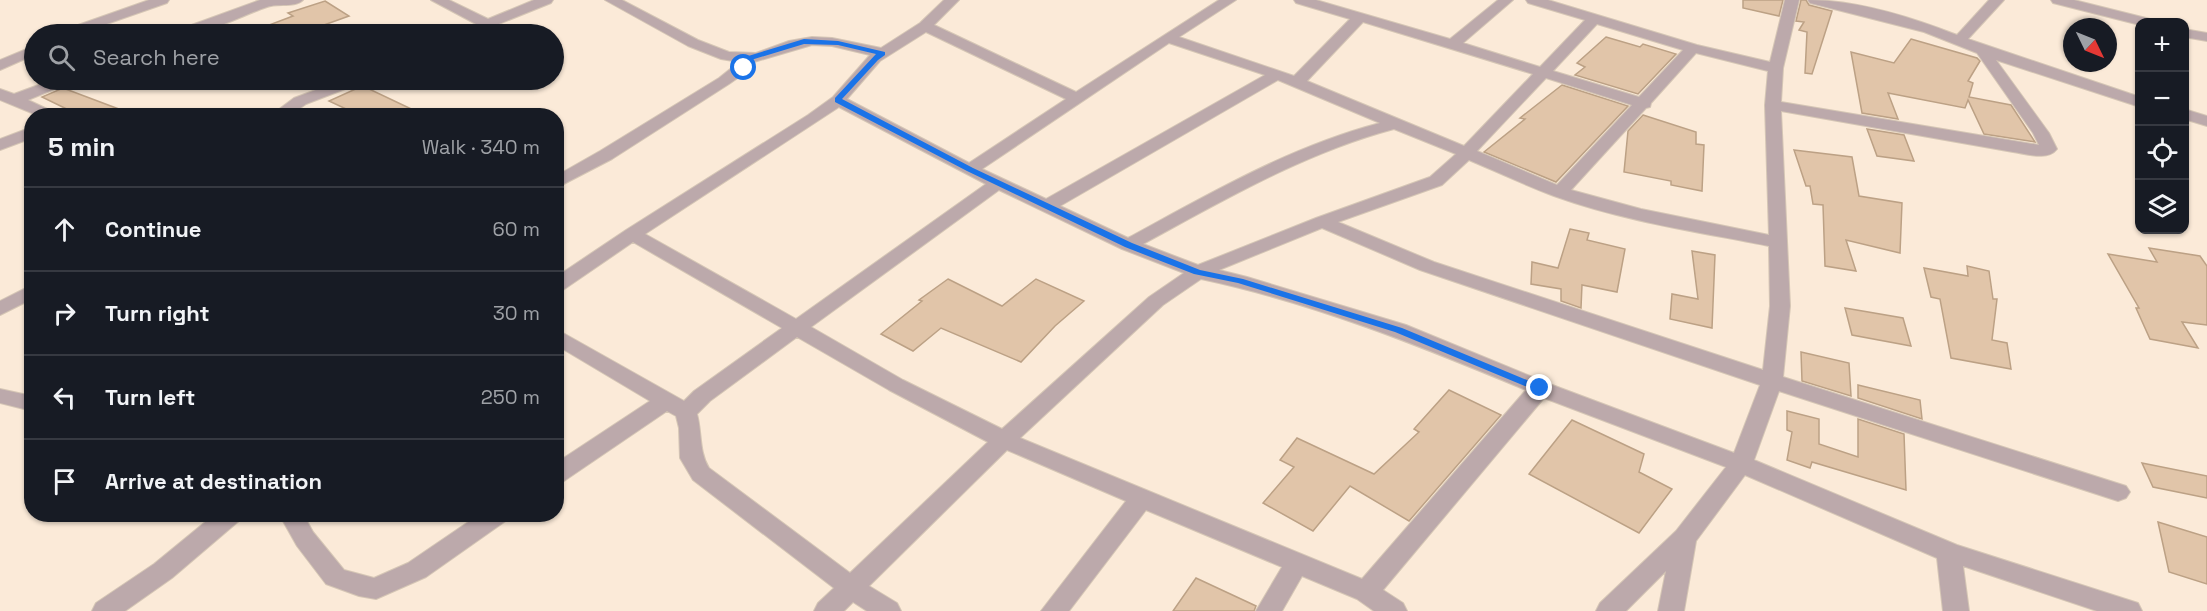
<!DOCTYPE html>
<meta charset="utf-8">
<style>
:root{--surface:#171b24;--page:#20242c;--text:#f1f3f6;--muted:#9ea1a6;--line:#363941}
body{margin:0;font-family:"Space Grotesk",sans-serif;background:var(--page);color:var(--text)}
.controls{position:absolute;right:18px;top:18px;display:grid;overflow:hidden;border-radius:12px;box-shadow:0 2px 4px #0004}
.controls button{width:54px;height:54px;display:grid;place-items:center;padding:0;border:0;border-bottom:2px solid var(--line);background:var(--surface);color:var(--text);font:30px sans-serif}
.compass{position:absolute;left:2063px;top:18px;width:54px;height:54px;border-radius:50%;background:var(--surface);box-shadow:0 2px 4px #0004;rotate:133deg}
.stop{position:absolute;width:18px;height:18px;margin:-14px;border:4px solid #1a73e8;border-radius:50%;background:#fff}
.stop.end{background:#1a73e8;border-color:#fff;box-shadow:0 2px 6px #0008}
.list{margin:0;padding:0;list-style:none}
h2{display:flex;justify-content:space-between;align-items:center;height:78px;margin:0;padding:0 24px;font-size:26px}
h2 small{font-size:20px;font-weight:400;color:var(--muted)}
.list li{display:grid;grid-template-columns:39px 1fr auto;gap:18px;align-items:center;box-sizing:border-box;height:84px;padding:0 24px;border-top:2px solid var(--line)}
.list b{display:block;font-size:22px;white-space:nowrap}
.list em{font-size:20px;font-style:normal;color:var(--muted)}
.icon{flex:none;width:33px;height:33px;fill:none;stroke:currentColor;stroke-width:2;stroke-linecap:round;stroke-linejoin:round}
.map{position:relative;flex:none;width:2207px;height:611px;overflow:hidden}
.search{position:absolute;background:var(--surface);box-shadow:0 2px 4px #0004;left:24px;top:24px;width:540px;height:66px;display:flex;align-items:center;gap:15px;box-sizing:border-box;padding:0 21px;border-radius:33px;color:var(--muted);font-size:22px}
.panel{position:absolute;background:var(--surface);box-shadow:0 2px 4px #0004;left:24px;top:108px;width:540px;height:414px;border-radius:24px}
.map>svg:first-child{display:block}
</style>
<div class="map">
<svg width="2207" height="611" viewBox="0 0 2207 611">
<rect width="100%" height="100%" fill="#fbead8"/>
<g fill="#e1c5a9" stroke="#bca185" stroke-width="1.5">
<path d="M1743,0H1783L1779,16L1743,8Z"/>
<path d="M1801,0H1806L1809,5L1832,11L1812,74L1805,73L1807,32L1799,30L1804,22L1796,21Z"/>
<path d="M325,1L349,16L324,25L339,34H249L248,33L293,16L288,13Z"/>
<path d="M1606,37L1640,47L1643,44L1676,54L1638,94L1575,75L1585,67L1577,63Z"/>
<path d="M1911,39L1977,58L1980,61L1968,81L1973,83L1969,97L2011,105L2035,142L1984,134L1968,100L1965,108L1888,93L1898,119L1862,113L1851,52L1894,63Z"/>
<path d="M1562,85L1628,106L1556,182L1484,152L1525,119L1520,118Z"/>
<path d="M360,87H365L426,116H361L329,101Z"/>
<path d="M63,88L132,114L131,116H81L42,97Z"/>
<path d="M1643,115L1696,132V144L1704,145L1702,191L1671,185V181L1624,172L1628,131Z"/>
<path d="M1867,129L1904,135L1914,161L1877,156Z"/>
<path d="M1794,150L1852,157L1859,196L1902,203L1900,253L1846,240L1856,271L1825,266L1823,205L1813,204L1810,186H1806Z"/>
<path d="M1570,229L1589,233L1587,240L1625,249L1617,292L1582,285L1581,308L1561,301V289L1531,284L1532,262L1558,268Z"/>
<path d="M2149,248L2200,256L2207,266V325L2182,322L2198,348L2150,339L2136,308H2139L2108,254L2157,262Z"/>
<path d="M1692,251L1715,255L1712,328L1670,319L1672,294L1698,299Z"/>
<path d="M1967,266L1989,271L1993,299H1997L1992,340L2007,343L2011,369L1951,358L1940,299L1931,297L1924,268L1968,276Z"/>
<path d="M948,279L1002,306L1036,279L1084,301L1055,326L1021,362L941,328L913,351L881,334L922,301L919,300Z"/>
<path d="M1845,308L1903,318L1911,346L1852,335Z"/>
<path d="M1801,352L1849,363L1851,396L1802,381Z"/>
<path d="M1858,385L1920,400L1922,419L1858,398Z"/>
<path d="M1449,390L1501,415L1409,521L1350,486L1313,531L1263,503L1294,467L1280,460L1297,438L1374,474L1419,432L1414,429Z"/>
<path d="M1787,411L1819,419V444L1858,457V419L1904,434L1906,490L1812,462L1810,468L1787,460L1792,432L1787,430Z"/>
<path d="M1572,420L1644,454L1639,472L1672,489L1639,533L1529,474Z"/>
<path d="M2142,463L2207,476V498L2153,487Z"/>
<path d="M2158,522L2207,537V584L2169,572Z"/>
<path d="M1196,578L1256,606L1254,611H1173Z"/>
</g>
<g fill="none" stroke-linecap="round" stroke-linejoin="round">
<defs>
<g id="street">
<path d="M149,0H169L167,3L78,34H59L61,31Z"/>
<path d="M260,0H303C295,8 278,3 267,7C238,17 204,37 173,34L175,31Z"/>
<path d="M431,0H449L488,19L534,0H553L551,3L474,34H456L458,31L476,24Z"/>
<path d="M605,0H622L698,40L729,52L756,53L789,41L812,37L832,38L881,48L920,23L944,0H959L934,25L1076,92L1219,0H1236L1179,37L1294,76L1350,19L1296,3L1294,0H1316L1450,39L1498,0H1513L1463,43L1540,67L1585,20L1528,3L1526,0H1548L1697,45L1770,62L1785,0H1799L1783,68L1781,102L2039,145L2033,133L1977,53L1924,32L1810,3L1808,0C1858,0 1911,17 1957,35L1989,0H2004L1968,39L2140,97V107L1996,60L2049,133L2057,149C2048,161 2027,154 2013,152L1781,111L1790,306L1783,377L2126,486L2130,492L2126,498L2118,501L1779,391L1754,460L1957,545L2138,603L2142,611H2097L1963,566L1969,611H1943L1937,558L1745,475L1696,541L1684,611H1658L1666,571L1626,611H1596L1600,603L1676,531L1726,467L1544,398L1383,590L1403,603L1407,611H1374L1357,599L1302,576L1282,611H1256L1282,567L1146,510L1069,611H1041L1126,501L1007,450L869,586L897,603L901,611H867L853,602L844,611H814L818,603L834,588L693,480L680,458L679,428L676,416L667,411L564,481L556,483V463L650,401L556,345V329L684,401L694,391L782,328L633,242L563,290L556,292V277L626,230L808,115L833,97L870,55L832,46L812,45L754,62L749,70L729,84L612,159L556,188V176L600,151L719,78L739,62L721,59L688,46ZM1363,22L1533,74L1464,146L1307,81ZM1597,24L1683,50L1639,97L1553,71ZM926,32L1066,99L969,163L847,99L880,61ZM1169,43L1265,75L1046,199L982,169ZM1696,53L1768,71L1765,105L1769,235L1641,209L1571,190L1646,108L1650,107L1651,103ZM1546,78L1632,105L1557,185L1477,151ZM1278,80L1380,123C1289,147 1209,194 1128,238L1060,206ZM839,107L986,184L796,319L645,234ZM1394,129L1456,154L1430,177L1316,218L1198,265L1143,244C1224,200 1304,153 1394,129ZM1469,160C1497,172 1525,185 1554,196C1623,221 1698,232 1769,246L1770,306L1763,370L1434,262L1338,222L1442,185ZM999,190L1122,249L1184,273L1149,297L1002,429L903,380L811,327ZM1322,228L1420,270L1760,385L1734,453L1547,383L1406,325L1247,277L1219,270ZM1201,279C1314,303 1420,346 1526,390L1362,579L1020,438L1163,305ZM797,337L889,390L988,442L850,573L709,468C699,452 702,432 697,414L710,401Z"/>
<path d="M2051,0H2074L2150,19L2152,22H2140V25L2053,3Z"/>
<path d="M2184,29L2207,33V41L2184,37Z"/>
<path d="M34,46V55L0,70V60Z"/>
<path d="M52,80H72L69,83L28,100L62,116H39L0,100V89L14,94Z"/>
<path d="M343,80H364L361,83L306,104L289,116H270L294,98Z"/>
<path d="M2184,109L2207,116V126L2184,119Z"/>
<path d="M32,127V138L0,150V139Z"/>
<path d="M32,285V299L0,315V301Z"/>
<path d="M0,389L32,396V411L0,403Z"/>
<path d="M215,514H243L240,520L172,578L125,611H92L96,603L154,564Z"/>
<path d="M279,514H303L313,532L344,570L374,578L408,563L480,514H510L507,520L426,577L376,599L359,596L326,584L297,546Z"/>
</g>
</defs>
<use href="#street" stroke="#d5c6b5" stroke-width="2"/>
<use href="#street" fill="#bca9ab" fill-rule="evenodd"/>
</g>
<path fill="#1a73e8" d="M804,39L838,41L885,52V55L878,60L842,99L973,168L1132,243L1200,270L1243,279L1402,328L1546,388L1544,391H1537L1395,332L1238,283L1194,274L1125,247L967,171L835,102V98L876,54L838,45L804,44L751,60L746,69L740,68L745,57Z"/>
</svg>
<div class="controls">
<button>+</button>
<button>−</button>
<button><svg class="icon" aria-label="locate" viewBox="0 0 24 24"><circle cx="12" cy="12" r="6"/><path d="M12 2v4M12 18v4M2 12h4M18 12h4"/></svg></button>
<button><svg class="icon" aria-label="layers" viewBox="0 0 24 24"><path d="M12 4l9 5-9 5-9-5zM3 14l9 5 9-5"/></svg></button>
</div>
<svg class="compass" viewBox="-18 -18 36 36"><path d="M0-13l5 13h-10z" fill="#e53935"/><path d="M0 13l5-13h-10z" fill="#9ea1a6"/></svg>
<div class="stop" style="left:744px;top:68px"></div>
<div class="stop end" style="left:1540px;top:388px"></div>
<div class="search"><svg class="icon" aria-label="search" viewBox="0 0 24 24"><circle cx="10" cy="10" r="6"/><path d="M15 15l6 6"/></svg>Search here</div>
<section class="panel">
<h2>5 min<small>Walk · 340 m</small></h2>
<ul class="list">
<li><svg class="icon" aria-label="ahead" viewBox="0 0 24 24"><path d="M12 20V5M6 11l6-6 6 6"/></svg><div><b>Continue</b></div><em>60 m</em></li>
<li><svg class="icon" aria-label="right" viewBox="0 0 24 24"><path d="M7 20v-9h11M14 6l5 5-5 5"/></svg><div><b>Turn right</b></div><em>30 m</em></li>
<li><svg class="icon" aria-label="left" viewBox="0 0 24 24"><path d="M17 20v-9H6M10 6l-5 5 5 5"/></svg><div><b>Turn left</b></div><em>250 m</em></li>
<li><svg class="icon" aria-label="arrive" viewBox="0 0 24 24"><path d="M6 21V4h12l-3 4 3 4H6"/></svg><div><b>Arrive at destination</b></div></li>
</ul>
</section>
</div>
